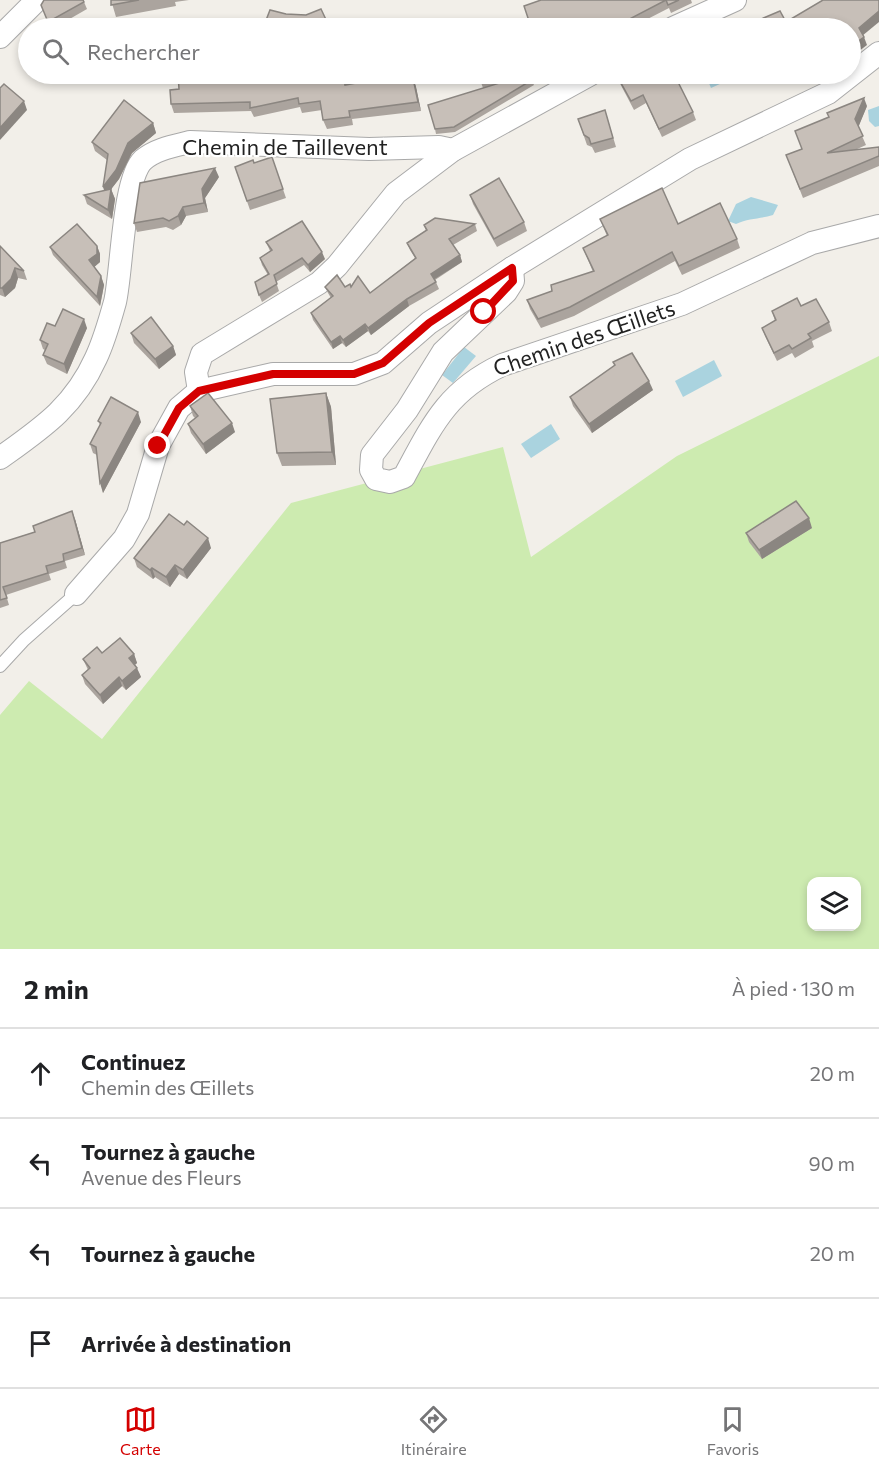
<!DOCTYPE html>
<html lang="fr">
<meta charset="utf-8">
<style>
:root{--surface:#fff;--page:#f2f2f2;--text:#202124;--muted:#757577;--line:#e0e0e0;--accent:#d40000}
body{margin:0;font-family:Commissioner,sans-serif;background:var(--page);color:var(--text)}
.controls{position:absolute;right:18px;bottom:18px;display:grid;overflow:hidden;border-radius:12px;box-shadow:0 3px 9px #0003}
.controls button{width:54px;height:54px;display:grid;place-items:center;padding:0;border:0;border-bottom:2px solid var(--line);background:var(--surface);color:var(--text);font:30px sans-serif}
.stop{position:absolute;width:18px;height:18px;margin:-14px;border:4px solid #d40000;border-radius:50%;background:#fff}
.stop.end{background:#d40000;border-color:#fff;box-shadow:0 2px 6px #0008}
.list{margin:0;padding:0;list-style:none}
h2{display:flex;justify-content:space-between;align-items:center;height:78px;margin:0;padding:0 24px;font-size:26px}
h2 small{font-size:20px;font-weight:400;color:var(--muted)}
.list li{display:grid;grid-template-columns:39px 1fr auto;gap:18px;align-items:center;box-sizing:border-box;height:90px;padding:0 24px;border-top:2px solid var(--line)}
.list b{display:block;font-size:22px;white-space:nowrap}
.list p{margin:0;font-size:20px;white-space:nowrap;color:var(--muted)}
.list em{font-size:20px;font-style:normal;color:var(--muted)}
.icon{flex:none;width:33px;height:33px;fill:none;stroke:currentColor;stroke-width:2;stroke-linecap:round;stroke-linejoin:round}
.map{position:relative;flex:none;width:879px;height:949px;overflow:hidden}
.search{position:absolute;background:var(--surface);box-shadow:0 3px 9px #0003;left:18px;right:18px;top:18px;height:66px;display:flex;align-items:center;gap:15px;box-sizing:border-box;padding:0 21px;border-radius:33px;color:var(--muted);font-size:22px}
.sheet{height:438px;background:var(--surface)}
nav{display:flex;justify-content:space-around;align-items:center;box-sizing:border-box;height:84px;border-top:2px solid var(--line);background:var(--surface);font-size:16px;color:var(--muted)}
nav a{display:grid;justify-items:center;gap:3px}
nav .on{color:var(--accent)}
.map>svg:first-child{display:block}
</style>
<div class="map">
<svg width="879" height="949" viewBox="0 0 879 949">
<rect width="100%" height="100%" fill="#f2efe9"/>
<path fill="#cdebb0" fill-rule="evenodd" d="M879,356V949H0V715L29,681L102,739L291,503L503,447L531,557L677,456ZM812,882H856V926H812Z"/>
<g fill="#aad3df">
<path d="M713,74H742L711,88L706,76Z"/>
<path d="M879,106V126L875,127L869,121L868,110Z"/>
<path d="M751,197L778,205L773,215C760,219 749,218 736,224L728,221L736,204Z"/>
<path d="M464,347L476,356L453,383L442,375Z"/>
<path d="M714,360L722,376L683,397L675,381Z"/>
<path d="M551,424L560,439L531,458L521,444Z"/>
</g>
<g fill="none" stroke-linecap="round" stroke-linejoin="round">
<defs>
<path id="service" d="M0,666L24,640L76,594"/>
<g id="minor">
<path d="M673,28L735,0"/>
<path d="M0,37L37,0"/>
<path d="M512,268L513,281L506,292L443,352L407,410L372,455L371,470L376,479L390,482L404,477C432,425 447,391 502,365L682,304L812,243L879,226"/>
<path d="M199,391L196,372L202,354L319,283L337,266L396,193L453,150L591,74"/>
<path d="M0,458C42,428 74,407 96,358C104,341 110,320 115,302C122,272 123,179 143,160C156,149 174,146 190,142L369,149L439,147L453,150"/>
<path d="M76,594L124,539L138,514L158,446L179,408L199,391L273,374H354L383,363L429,323L512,268L690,159L828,93L879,53"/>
</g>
</defs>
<use href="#service" stroke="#a9a9a9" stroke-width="14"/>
<use href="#minor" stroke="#a9a9a9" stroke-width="24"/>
<use href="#service" stroke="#fff" stroke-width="12"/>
<use href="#minor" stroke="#fff" stroke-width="22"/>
</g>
<g fill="#aba49e">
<path d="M111,0H189L175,2L176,6L116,17Z"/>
<path d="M541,0H691L692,3L671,13L669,8L630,28H507L529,21Z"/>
<path d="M84,2L87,9L54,28H51L41,5Z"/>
<path d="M51,74H73L66,83Z"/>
<path d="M178,74H265L252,80L345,77L347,85L400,81L413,78L416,87L421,111L352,119L353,125L327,129L323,120L322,110L302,113L300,107L254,117L251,111L174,113L171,104L179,89Z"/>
<path d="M478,74H515L511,75L513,79L529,74L534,85L455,132L436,134L435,129L483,88Z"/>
<path d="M615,74H639L642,80L693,112L696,120L662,137L646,103L634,110Z"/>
<path d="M867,106L858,127L866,145L855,150L879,147V166L803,198L786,155L802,150Z"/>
<path d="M605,110L616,147L595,153L592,147L587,145L578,119Z"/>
<path d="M153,123L156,133L132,153L119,179L111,189L115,199L112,219L87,204L84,195L104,191L107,160L95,151L92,142Z"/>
<path d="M272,157L286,198L250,210L235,167L254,163Z"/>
<path d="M219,177L205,198L208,212L186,216L181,225L173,230L166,227L137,232L134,223Z"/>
<path d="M470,195L524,222L527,231L497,247L473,204Z"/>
<path d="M600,219L678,224L737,239L740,248L682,275L675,261L574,316L541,328L530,309L527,300L552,291L593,272L583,248L607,236Z"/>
<path d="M475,224L477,231L453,245L460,255L462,262L435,280L439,289L409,306L371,335L368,331L346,347L342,343L333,349L313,320L311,313L331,298L328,293L325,287H351L370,293L415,258L410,250L407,243L426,231L424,225Z"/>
<path d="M266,242L325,259L310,272L304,265L276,282L279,291L262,302L259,295L268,275L262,265L260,258L270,251Z"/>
<path d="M0,246L24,271L27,280L18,278L15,288L5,297L0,295Z"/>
<path d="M97,246L100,254V262L94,267L101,276L104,285L100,306L53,255L50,247Z"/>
<path d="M801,306L829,322L832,331L812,341L814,347L795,358L792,353L777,361L765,336L762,328L775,321L772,311Z"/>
<path d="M55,326L87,328L67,374L47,364L43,355L45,350L43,349L40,340Z"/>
<path d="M131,333L173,346L176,355L159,369L134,343Z"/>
<path d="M653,390L592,433L573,406L570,397Z"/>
<path d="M326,393L331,407L336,465L282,466L277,453Z"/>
<path d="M190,406L235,432L206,454L191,433L188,424L195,418L193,416Z"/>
<path d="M98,421L141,422L103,493L97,455L93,453L90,444L100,425Z"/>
<path d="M75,519L85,555L65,561L67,568L49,574L51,580L6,595L9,605L0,608V543Z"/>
<path d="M812,528L762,559L749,542L746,533Z"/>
<path d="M211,548L187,579L179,574L170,587L155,577L153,579L137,567L134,558Z"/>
<path d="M102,653L134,654L137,663L135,665L141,677L126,690L122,686L103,704L85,684L82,675L88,670L83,659Z"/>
</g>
<g fill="#8b8681">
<path d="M879,11V22L862,36L859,28Z"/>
<path d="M864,37L867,45L850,58V47Z"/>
<path d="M63,74H73L66,83Z"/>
<path d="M343,74H344L345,77L348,94L345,85Z"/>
<path d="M413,78L416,87L421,111L418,102Z"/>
<path d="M864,98L867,106L858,128L855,119Z"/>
<path d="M24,101L27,110L0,140V128Z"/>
<path d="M153,123L156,133L132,153L119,179L106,196L103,187L128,143Z"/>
<path d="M215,168L219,177L205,198L208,212L204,203L202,189Z"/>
<path d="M111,189L115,199L112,219L108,210Z"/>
<path d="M183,207L186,216L181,225L178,216Z"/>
<path d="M97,246L100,254V262L92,269L89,260Z"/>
<path d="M322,252L325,259L310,272L308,265Z"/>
<path d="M460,255L462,262L433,280L431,274Z"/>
<path d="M15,268L18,278L15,288L5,297L2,288Z"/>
<path d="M101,276L104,285L100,306L97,297Z"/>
<path d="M407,299L409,306L371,335L368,328Z"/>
<path d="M84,319L87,328L67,374L64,364Z"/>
<path d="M365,324L368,331L346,347L343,340Z"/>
<path d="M340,336L342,343L333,349L331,342Z"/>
<path d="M173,346L176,355L159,369L155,359Z"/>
<path d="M649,381L653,390L592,433L589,424Z"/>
<path d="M326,393L331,407L336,465L332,452Z"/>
<path d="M138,412L141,422L103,493L100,483Z"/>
<path d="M232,423L235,432L206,454L203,444Z"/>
<path d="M72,511L75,519L85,555L82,548Z"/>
<path d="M809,518L812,528L762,559L759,550Z"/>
<path d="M208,538L211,548L187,579L183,570Z"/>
<path d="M175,565L179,574L170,587L166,577Z"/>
<path d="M152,568L155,577L153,579L150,570Z"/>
<path d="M134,654L137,663L132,667L129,658Z"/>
<path d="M137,668L141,677L126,690L122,681Z"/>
<path d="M119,677L122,686L103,704L100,695Z"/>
</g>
<g fill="#c7bfb8" stroke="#8b8681" stroke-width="1.5">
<path d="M44,0H83L84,2L48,22L41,5Z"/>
<path d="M111,0H139L111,5Z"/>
<path d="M541,0H666L616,26L617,28H507L529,21L524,6Z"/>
<path d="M666,0H679L668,5Z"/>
<path d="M823,0H879V11L859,28L864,37L850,47V28H757L754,22L780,11L786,22Z"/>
<path d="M321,9L329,26L324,28H263L270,10L286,14L306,15Z"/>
<path d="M178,74H244L223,83L299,74H343L345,85L398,75L400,81L413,78L418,102L349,111L350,117L323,120L320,101L299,104L298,98L250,108V102L171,104L170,90L179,89Z"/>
<path d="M478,74H508L481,83Z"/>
<path d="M529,74L532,80L454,127L435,129L428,105Z"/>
<path d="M616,74H639L642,80L656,74H674L693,112L659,129L643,95L631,101Z"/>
<path d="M4,84L24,101L0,128V88Z"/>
<path d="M864,98L855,119L863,136L827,153L879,147V156L800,189L786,155L802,149L795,131L829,117L827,113Z"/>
<path d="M124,100L153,123L128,143L116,170L103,187L108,154L92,142Z"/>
<path d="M605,110L613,138L591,144L589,138L584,135L578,119Z"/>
<path d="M272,157L283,189L247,201L235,167L253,160L254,163Z"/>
<path d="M215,168L202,189L204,203L183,207L178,216L169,221L163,218L134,223L140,183Z"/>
<path d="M499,178L524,222L494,239L470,195Z"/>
<path d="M662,188L678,224L720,203L737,239L679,266L672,252L570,307L538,319L527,300L552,291L551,285L594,271L583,248L608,235L600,219Z"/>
<path d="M111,189L108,210L84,195Z"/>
<path d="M435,218L475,224L449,239L460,255L431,274L436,282L407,299L368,328L365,324L343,340L340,336L331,342L311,313L333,296L325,287L337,275L345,287L350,284L351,287L358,276L370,293L416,258L407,243L427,230L424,225Z"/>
<path d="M302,221L322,252L308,265L302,258L274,275L277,284L259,295L255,282L269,274L260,258L272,250L266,242Z"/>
<path d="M77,224L97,246V254L89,260L101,276L97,297L50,247Z"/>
<path d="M0,246L24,271L15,268L11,279L2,288H0Z"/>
<path d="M797,298L801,306L816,299L829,322L808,334L811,338L792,349L789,345L774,353L762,328L776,320L772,311Z"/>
<path d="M63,309L84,319L64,364L43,355L48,344L40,340L47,323L55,326Z"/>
<path d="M151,317L173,346L155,359L131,333Z"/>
<path d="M632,353L649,381L589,424L570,397L615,365L613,362Z"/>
<path d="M208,393L232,423L203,444L188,424L198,416L190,406Z"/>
<path d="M326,393L332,452L277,453L270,399Z"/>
<path d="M111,397L138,412L100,483L96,447L90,444L101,423L98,421Z"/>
<path d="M796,501L809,518L759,550L746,533Z"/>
<path d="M72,511L82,548L63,554L64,561L46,566L48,573L3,587L7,598L0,600V543L35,532L33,526Z"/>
<path d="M169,514L184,525L187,521L208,538L183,570L175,565L166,577L152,568L150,570L134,558Z"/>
<path d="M120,638L134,654L129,658L137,668L122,681L119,677L100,695L82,675L90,668L83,659L97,647L102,653Z"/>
</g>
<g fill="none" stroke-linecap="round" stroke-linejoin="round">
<path stroke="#d40000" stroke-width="8" d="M158,446L179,408L199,391L273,374H354L383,363L429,323L512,268L513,281L484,312"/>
</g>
<g text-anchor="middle" stroke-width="4.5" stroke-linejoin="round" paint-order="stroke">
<g font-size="22" fill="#222" stroke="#fff">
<text x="285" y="155">Chemin de Taillevent</text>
<text transform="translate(584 338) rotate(-19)" y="8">Chemin des Œillets</text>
</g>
</g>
</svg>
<div class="controls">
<button><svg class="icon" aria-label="layers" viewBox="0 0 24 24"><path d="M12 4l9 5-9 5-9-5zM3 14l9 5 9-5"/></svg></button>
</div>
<div class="stop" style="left:484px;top:312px"></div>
<div class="stop end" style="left:158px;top:446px"></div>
<div class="search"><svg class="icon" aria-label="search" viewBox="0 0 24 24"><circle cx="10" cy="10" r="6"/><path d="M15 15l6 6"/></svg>Rechercher</div>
</div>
<section class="sheet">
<h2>2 min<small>À pied · 130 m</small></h2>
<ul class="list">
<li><svg class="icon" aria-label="ahead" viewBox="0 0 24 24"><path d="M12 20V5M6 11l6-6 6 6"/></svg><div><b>Continuez</b><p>Chemin des Œillets</p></div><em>20 m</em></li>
<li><svg class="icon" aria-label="left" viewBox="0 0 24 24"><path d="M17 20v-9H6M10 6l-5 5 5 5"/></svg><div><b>Tournez à gauche</b><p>Avenue des Fleurs</p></div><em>90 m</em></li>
<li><svg class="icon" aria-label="left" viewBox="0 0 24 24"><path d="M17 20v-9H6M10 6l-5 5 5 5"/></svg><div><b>Tournez à gauche</b></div><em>20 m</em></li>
<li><svg class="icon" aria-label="arrive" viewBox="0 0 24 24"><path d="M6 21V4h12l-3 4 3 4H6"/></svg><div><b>Arrivée à destination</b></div></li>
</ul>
</section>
<nav>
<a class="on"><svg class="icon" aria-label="map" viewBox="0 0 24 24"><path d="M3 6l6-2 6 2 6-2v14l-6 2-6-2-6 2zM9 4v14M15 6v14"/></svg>Carte</a>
<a><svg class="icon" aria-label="directions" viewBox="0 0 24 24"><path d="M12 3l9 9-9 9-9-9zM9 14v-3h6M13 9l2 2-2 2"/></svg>Itinéraire</a>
<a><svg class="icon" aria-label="saved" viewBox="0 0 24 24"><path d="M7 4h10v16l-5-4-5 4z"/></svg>Favoris</a>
</nav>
